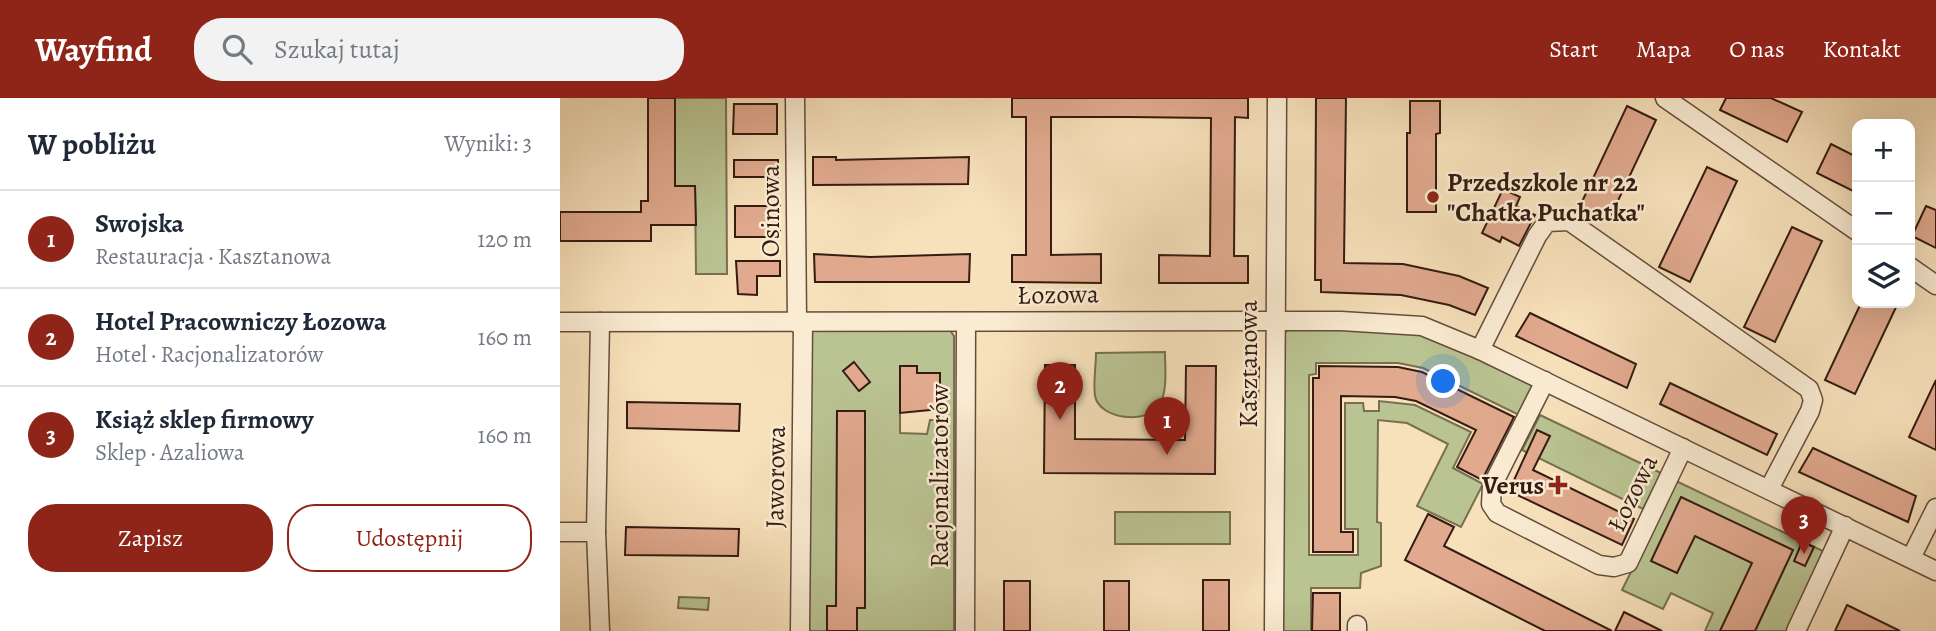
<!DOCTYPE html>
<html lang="pl">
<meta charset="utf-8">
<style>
:root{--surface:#fff;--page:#f2f2f3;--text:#1f2937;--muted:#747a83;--line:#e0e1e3;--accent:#8f2418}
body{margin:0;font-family:Alegreya,serif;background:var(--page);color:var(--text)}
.controls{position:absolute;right:21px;top:21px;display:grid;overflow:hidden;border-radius:14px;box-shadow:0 7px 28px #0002}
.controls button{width:63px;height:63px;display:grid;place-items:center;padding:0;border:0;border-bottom:2px solid var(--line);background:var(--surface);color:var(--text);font:35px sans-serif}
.you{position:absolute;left:884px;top:284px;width:24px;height:24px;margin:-18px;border:5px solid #fff;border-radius:50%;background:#1a73e8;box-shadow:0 0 0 10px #1a73e833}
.badge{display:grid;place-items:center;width:46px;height:46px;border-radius:50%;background:var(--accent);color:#fff;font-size:23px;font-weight:700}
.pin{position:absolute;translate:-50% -58px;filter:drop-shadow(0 2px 4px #0008)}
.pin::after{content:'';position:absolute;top:37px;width:24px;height:21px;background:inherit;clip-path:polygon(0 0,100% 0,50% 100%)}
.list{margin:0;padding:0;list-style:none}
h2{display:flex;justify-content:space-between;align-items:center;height:91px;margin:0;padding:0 28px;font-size:30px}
h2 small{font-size:23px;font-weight:400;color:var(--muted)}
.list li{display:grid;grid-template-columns:46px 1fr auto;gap:21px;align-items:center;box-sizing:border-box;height:98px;padding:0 28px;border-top:2px solid var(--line)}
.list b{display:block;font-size:26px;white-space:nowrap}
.list p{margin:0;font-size:23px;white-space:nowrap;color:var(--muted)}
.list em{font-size:23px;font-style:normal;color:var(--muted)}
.actions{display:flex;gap:14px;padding:21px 28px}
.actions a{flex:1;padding:16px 0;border:2px solid var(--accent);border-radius:28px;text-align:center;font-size:24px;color:var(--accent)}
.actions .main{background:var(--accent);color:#fff}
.icon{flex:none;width:38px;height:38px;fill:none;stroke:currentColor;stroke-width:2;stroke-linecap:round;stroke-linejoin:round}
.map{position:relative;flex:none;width:1376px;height:533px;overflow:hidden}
header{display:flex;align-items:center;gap:42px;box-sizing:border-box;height:98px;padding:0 35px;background:var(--accent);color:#fff}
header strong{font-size:33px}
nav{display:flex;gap:38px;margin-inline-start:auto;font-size:24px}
.search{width:490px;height:63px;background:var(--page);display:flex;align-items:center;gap:18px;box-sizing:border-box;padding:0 24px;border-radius:28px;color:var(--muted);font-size:26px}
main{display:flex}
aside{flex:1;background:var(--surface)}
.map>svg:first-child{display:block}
</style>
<header>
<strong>Wayfind</strong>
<div class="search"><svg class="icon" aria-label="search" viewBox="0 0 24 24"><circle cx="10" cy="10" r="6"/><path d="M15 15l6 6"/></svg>Szukaj tutaj</div>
<nav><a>Start</a><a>Mapa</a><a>O nas</a><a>Kontakt</a></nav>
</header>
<main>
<aside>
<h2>W pobliżu<small>Wyniki: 3</small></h2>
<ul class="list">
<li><span class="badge">1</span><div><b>Swojska</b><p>Restauracja · Kasztanowa</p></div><em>120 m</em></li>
<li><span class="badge">2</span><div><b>Hotel Pracowniczy Łozowa</b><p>Hotel · Racjonalizatorów</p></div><em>160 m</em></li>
<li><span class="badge">3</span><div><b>Książ sklep firmowy</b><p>Sklep · Azaliowa</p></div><em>160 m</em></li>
</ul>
<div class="actions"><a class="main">Zapisz</a><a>Udostępnij</a></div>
</aside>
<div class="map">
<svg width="1376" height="533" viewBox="0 0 1376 533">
<rect width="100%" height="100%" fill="#f7e1bb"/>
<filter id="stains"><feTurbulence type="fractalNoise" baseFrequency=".00286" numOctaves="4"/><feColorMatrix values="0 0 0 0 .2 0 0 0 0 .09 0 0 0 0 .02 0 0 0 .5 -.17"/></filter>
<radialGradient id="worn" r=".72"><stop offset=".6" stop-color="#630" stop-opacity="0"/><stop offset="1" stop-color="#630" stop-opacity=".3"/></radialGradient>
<g fill="#bac392" stroke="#786f52" stroke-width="2" fill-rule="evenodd">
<path d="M115,0H166L167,176H136L135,88H115Z"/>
<path d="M253,231H389L394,238V533H245L249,238ZM340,268H357V275H380V322H370L367,336L340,335Z"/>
<path d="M728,231C771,232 820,226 862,237C901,246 939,270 974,288L959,317L863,270L838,265H756V276L749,277V457H798V431H785V305H803L804,313H819V303L855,307L911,334L893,370L923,386L901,429L857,408L888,346L847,325L818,322L817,424L821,425V468L801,475L800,490H751V533H723V237Z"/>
<path d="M605,254C605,271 608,293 599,308C587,326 540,322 535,298C533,285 536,268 536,255Z"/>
<path d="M980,317L1101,375L1083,411L962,352Z"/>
<path d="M1116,383L1265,454L1228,533H1195L1233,452L1121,400L1092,463L1117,475L1137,434L1195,463L1160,533H1145L1153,515L1111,495L1103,511L1062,492Z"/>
<rect x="555" y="414" width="115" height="32"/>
<path d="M119,499L149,500L148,512L118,510Z"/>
</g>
<g fill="#e1aa8f" stroke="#351b11" stroke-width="2">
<path d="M88,0H115V88H135L136,127H91V143H0V114H81V103H88Z"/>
<path d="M452,0H688V20L675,19L674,158H688V185H599V157L650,158L651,20L570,19H491V157L541,156V185L452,184V157H466V19H452Z"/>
<path d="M756,0H786L784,165L843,166L899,178L928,190L915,217L889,207L841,197L761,194V182H755Z"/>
<path d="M1166,0H1211L1242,14L1227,44L1160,12Z"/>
<path d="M850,3H880V35L876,36V114H847V35H850Z"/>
<path d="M174,6H217V36H173Z"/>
<path d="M1067,8L1096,22L1048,124L1019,110Z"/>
<path d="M1271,46L1297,59V95L1257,75Z"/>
<path d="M253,59H276V62L409,59L408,86L253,87Z"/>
<rect x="174" y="62" width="44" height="17"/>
<path d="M1147,69L1177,83L1130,184L1099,169Z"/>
<path d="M943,91L960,99L956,108L975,117L959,148L942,139L940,144L922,135Z"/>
<rect x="175" y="108" width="45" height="31"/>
<path d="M1366,108L1376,112V150L1352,138Z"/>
<path d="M1232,129L1262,143L1215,244L1184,229Z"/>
<path d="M254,156L310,159L410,156L409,184H255Z"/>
<path d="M176,163H220V178H197V197L178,196Z"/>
<path d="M1301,205H1338L1295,296L1265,282Z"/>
<path d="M970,215L1076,266L1067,290L956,238Z"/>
<path d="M294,264L310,284L299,293L283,273Z"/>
<path d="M485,267H515V341L625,342L626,268H656L655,376L484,375Z"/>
<path d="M340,268H357V275H380V311L340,315Z"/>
<path d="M759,268L838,269L862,274L954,319L922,382L897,369L916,332L856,303L835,299L781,298V434H793V454H753V280H759Z"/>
<path d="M686,269H699L698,305L683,304Z"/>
<path d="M1376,282V352L1349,339Z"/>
<path d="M1110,285L1217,336L1207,357L1100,306Z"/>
<path d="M67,304L180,306L179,333L67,330Z"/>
<path d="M277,313H305V510H297V533H267V508H276Z"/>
<path d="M977,332L990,338L973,372L1074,421L1062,447L949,393Z"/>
<path d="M1253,350L1356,398L1348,424L1239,374Z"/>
<path d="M1121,399L1233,452L1195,533H1160L1192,465L1135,438L1117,475L1091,463Z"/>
<path d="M868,416L894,429L884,448L1052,533H985L845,462Z"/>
<path d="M66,429L179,431L178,458L65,457Z"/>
<path d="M1242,444L1254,449L1245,468L1234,463Z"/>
<rect x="643" y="482" width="26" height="51"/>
<rect x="444" y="483" width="26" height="50"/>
<rect x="544" y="483" width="25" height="50"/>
<path d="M753,495H780V533H752Z"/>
<path d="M1287,507L1340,533H1275Z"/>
<path d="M1064,514L1102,533H1055Z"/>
</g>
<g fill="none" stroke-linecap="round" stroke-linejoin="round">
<defs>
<g id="minor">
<path d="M235,0L237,225"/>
<path d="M1105,0L1297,133"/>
<path d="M1350,169L1376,187"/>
<path d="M0,224L781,223L862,228L920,252L1376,473"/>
<path d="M920,252L977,138L987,124L1009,123L1249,291L1253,302L1250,313L1209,391"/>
<path d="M985,283L932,388L931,406L937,415L1039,467L1054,469L1068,465L1123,350"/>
<path d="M0,434H36"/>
<path d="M1351,460L1376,410"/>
<path d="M40,533L36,434L40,224"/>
<path d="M240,533L243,225"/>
<path d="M405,533L406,224"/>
<path d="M714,533L717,0"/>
<path d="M797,533V527"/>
<path d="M1236,533L1285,428"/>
</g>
</defs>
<use href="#minor" stroke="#664c3c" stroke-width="21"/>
<use href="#minor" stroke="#faecd3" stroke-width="18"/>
</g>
<g fill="#8f2418" stroke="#faecd3" stroke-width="2.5">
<circle cx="873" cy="99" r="7"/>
<path d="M994.5 376.5h7v7h7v7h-7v7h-7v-7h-7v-7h7z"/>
</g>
<g text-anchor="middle" stroke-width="5" stroke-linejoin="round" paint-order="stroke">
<g font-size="26" font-weight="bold" fill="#351b11" stroke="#faecd3" text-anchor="start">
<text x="887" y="93">Przedszkole nr 22<tspan x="887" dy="30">"Chatka Puchatka"</tspan></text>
<text x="984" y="396" text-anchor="end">Verus</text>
</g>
<g font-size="26" fill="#351b11" stroke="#faecd3">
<text transform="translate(210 113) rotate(-90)" y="9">Osinowa</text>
<text transform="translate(498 196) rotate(-1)" y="9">Łozowa</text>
<text transform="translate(688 266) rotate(-90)" y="9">Kasztanowa</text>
<text transform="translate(379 378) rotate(-90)" y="9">Racjonalizatorów</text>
<text transform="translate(215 379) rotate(-89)" y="9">Jaworowa</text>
<text transform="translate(1072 395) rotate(-64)" y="9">Łozowa</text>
</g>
</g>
<rect width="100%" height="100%" filter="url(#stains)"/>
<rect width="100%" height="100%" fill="url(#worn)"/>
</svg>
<div class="controls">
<button>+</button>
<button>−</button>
<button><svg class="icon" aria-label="layers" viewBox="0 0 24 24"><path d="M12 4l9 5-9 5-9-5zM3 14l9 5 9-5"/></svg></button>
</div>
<div class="you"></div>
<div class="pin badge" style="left:607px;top:357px">1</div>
<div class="pin badge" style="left:500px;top:322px">2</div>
<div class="pin badge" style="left:1244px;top:456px">3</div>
</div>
</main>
